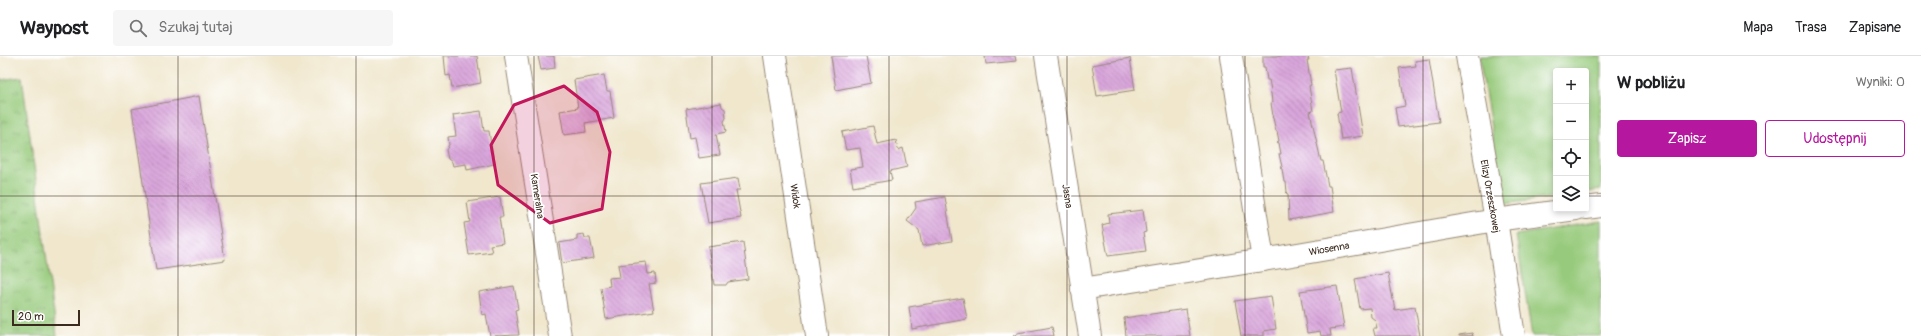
<!DOCTYPE html>
<html lang="pl">
<meta charset="utf-8">
<style>
:root{--surface:#fff;--page:#f6f6f6;--text:#202124;--muted:#757577;--line:#e0e0e0;--accent:#b5179e}
body{margin:0;font-family:Pangolin,sans-serif;background:var(--page);color:var(--text)}
.controls{position:absolute;right:12px;top:12px;display:grid;overflow:hidden;border-radius:4px;box-shadow:0 2px 6px #0003}
.controls button{width:36px;height:36px;display:grid;place-items:center;padding:0;border:0;border-bottom:1px solid var(--line);background:var(--surface);color:var(--text);font:20px sans-serif}
.scale{position:absolute;left:12px;bottom:10px;width:68px;box-sizing:border-box;padding-left:4px;border:2px solid #3b2a1e;border-top:0;font-size:11px;line-height:14px;white-space:nowrap;color:#3b2a1e;-webkit-text-stroke:3px #fff;paint-order:stroke}
.list{margin:0;padding:0;list-style:none}
h2{display:flex;justify-content:space-between;align-items:center;height:52px;margin:0;padding:0 16px;font-size:17px}
h2 small{font-size:13px;font-weight:400;color:var(--muted)}
.actions{display:flex;gap:8px;padding:12px 16px}
.actions a{flex:1;padding:9px 0;border:1px solid var(--accent);border-radius:4px;text-align:center;font-size:14px;color:var(--accent)}
.actions .main{background:var(--accent);color:#fff}
.icon{flex:none;width:22px;height:22px;fill:none;stroke:currentColor;stroke-width:2;stroke-linecap:round;stroke-linejoin:round}
.map{position:relative;flex:none;width:1601px;height:280px;overflow:hidden}
header{display:flex;align-items:center;gap:24px;box-sizing:border-box;height:56px;padding:0 20px;background:var(--surface);border-bottom:1px solid var(--line)}
header strong{font-size:19px}
nav{display:flex;gap:22px;margin-inline-start:auto;font-size:14px}
.search{width:280px;height:36px;background:var(--page);display:flex;align-items:center;gap:10px;box-sizing:border-box;padding:0 14px;border-radius:4px;color:var(--muted);font-size:15px}
main{display:flex}
aside{flex:1;background:var(--surface)}
.map>svg:first-child{display:block}
</style>
<header>
<strong>Waypost</strong>
<div class="search"><svg class="icon" aria-label="search" viewBox="0 0 24 24"><circle cx="10" cy="10" r="6"/><path d="M15 15l6 6"/></svg>Szukaj tutaj</div>
<nav><a>Mapa</a><a>Trasa</a><a>Zapisane</a></nav>
</header>
<main>
<div class="map">
<svg width="1601" height="280" viewBox="0 0 1601 280">
<defs>
<pattern id="grass-tufts" width="24" height="20" patternUnits="userSpaceOnUse"><rect width="24" height="20" fill="#97ca7b"/><path d="M3 7l-1-3M5 7V3M7 7l1-3M15 17l-1-3M17 17v-4M19 17l1-3" fill="none" stroke="#7ca464"/></pattern>
<pattern id="building-back-hatch" width="6" height="6" patternUnits="userSpaceOnUse"><rect width="6" height="6" fill="#d9a6db"/><path d="M-1 5l2 2M0 0l6 6M5-1l2 2" fill="none" stroke="#b187b1"/></pattern>
</defs>
<rect width="100%" height="100%" fill="#fff"/>
<filter id="ink" filterUnits="userSpaceOnUse"><feTurbulence type="fractalNoise" baseFrequency=".025" numOctaves="2"/><feDisplacementMap in="SourceGraphic" scale="8" xChannelSelector="R" yChannelSelector="G"/><feConvolveMatrix kernelMatrix="1 2 1 2 8 2 1 2 1" color-interpolation-filters="sRGB"/></filter>
<filter id="wash" filterUnits="userSpaceOnUse"><feTurbulence type="fractalNoise" baseFrequency=".012" numOctaves="4" result="noise"/><feDisplacementMap in="SourceGraphic" scale="16" xChannelSelector="R" yChannelSelector="G"/><feGaussianBlur stdDeviation="0.9" result="paint"/><feColorMatrix in="noise" values="0 0 0 0 0 0 0 0 0 0 0 0 0 0 0 0 0 1.4 0 .05"/><feComposite in="paint" operator="in"/></filter>
<g filter="url(#wash)">
<rect width="100%" height="100%" fill="#f0e7cd"/>
<path fill="url(#grass-tufts)" stroke="#697a4c" d="M22,21L57,280H0V24Z"/>
<g fill="#97ca7b" stroke="#697a4c">
<path d="M1479,0H1601V134L1586,136V15H1556V141L1504,148Z"/>
<path d="M1601,165V280H1532L1516,179Z"/>
</g>
<g id="blocks">
<g fill="url(#building-back-hatch)">
<path d="M444,0H477L481,27L452,32L450,19L446,20Z"/>
<path d="M538,0H554L555,12L541,14Z"/>
<path d="M831,0H866L871,27L836,34Z"/>
<path d="M985,0H1015L1016,5L986,8Z"/>
<path d="M1263,0H1308L1309,4H1307L1311,29L1309,30L1313,55L1310,56L1321,105H1323L1328,130H1330L1334,156L1289,164L1288,138L1286,137L1287,136L1286,126H1284L1282,113L1280,112L1282,111L1279,98H1281L1279,87L1277,86L1279,85L1277,75H1276L1273,62L1272,61L1273,60L1271,47H1272L1271,37L1269,36L1271,34L1269,24H1267L1265,11H1263Z"/>
<path d="M1130,2L1135,34L1097,40L1092,9Z"/>
<path d="M1429,3L1439,66L1398,71L1395,52L1405,50L1399,12L1416,10L1415,5Z"/>
<path d="M1352,12L1363,80L1341,83L1337,57L1341,56L1334,14Z"/>
<path d="M604,19L607,35H610L614,62L585,67L586,76L564,79L560,55L578,52L574,24Z"/>
<path d="M199,40L225,204L156,214L132,53Z"/>
<path d="M721,47L722,51L725,53L726,62L724,65L726,76L716,78L720,99L699,102L695,81L690,82L686,53Z"/>
<path d="M481,55L484,75H489L494,108L467,114L466,108L453,110L452,106L448,103L446,94L449,89L448,81L456,80L453,59Z"/>
<path d="M873,70L877,88L896,84L898,94L903,92L907,111L890,115L892,124L853,131L850,113L863,111L860,92L846,94L842,76Z"/>
<path d="M738,122L740,134H736L741,162L708,167L701,127Z"/>
<path d="M500,141L503,161H499L503,187L490,189L492,196L469,199L464,167L470,166L467,146Z"/>
<path d="M945,141L952,185L922,190L919,174L907,165L916,152L915,146Z"/>
<path d="M1143,154L1146,176L1143,177L1146,195L1108,200L1102,169L1109,167L1108,158Z"/>
<path d="M584,178L585,182H590L594,202L562,207L559,187L577,184V179Z"/>
<path d="M743,186L748,223L728,226L726,229H714L708,191Z"/>
<path d="M646,206L648,218L655,217L656,227L649,228L654,255L606,263L601,232L610,230L609,222L620,221L618,209Z"/>
<path d="M1388,217L1395,254L1415,251L1420,280H1375L1373,272H1377L1375,264L1371,261L1370,252L1360,253L1355,223Z"/>
<path d="M514,230L518,253L515,254L519,279L490,280L486,258L482,259L479,236Z"/>
<path d="M1337,230L1344,271L1330,273L1331,280H1321L1320,275L1307,277L1300,235Z"/>
<path d="M1271,240L1276,273L1264,275V280H1241L1235,245Z"/>
<path d="M963,242L967,263L912,273L909,251Z"/>
<path d="M1186,253L1190,280H1126L1124,262Z"/>
<path d="M1052,271L1054,280H1013L1018,277Z"/>
<path d="M1472,277L1473,280H1459V279Z"/>
</g>
</g>
</g>
<g filter="url(#ink)">
<use href="#blocks" fill-opacity="0" stroke="#968876" stroke-width="1"/>
<g fill="none" stroke-linecap="round" stroke-linejoin="round">
<defs>
<g id="minor">
<path d="M516,0L560,280"/>
<path d="M775,0L817,280"/>
<path d="M1046,0L1090,280"/>
<path d="M1231,0L1263,204"/>
<path d="M1467,0L1496,164L1514,280"/>
<path d="M1586,152L1601,150"/>
<path d="M1082,233L1263,204L1496,164L1576,153"/>
</g>
</defs>
<use href="#minor" stroke="#968876" stroke-width="24"/>
<use href="#minor" stroke="#fff" stroke-width="22"/>
</g>
</g>
<path fill="#c2185b" fill-opacity="0.2" stroke="#c2185b" stroke-width="3" stroke-linejoin="round" d="M564,30L597,56L610,96L602,153L550,167L498,129L491,89L514,49Z"/>
<path fill="none" stroke="#3b2a1e" stroke-width="1" stroke-opacity="0.55" d="M178,0V280M356,0V280M534,0V280M712,0V280M889,0V280M1067,0V280M1245,0V280M1423,0V280M0,140H1556M1586,140H1601"/>
<g text-anchor="middle" stroke-width="3.5" stroke-linejoin="round" paint-order="stroke">
<g font-size="10" fill="#3b2a1e" stroke="#fff">
<text transform="translate(538 140) rotate(81)" y="4">Kameralna</text>
<text transform="translate(796 140) rotate(81)" y="4">Widok</text>
<text transform="translate(1068 140) rotate(81)" y="4">Jasna</text>
<text transform="translate(1491 140) rotate(80)" y="4">Elizy Orzeszkowej</text>
<text transform="translate(1329 192) rotate(-10)" y="4">Wiosenna</text>
</g>
</g>
</svg>
<div class="controls">
<button>+</button>
<button>−</button>
<button><svg class="icon" aria-label="locate" viewBox="0 0 24 24"><circle cx="12" cy="12" r="6"/><path d="M12 2v4M12 18v4M2 12h4M18 12h4"/></svg></button>
<button><svg class="icon" aria-label="layers" viewBox="0 0 24 24"><path d="M12 4l9 5-9 5-9-5zM3 14l9 5 9-5"/></svg></button>
</div>
<div class="scale">20 m</div>
</div>
<aside>
<h2>W pobliżu<small>Wyniki: 0</small></h2>
<ul class="list">
</ul>
<div class="actions"><a class="main">Zapisz</a><a>Udostępnij</a></div>
</aside>
</main>
